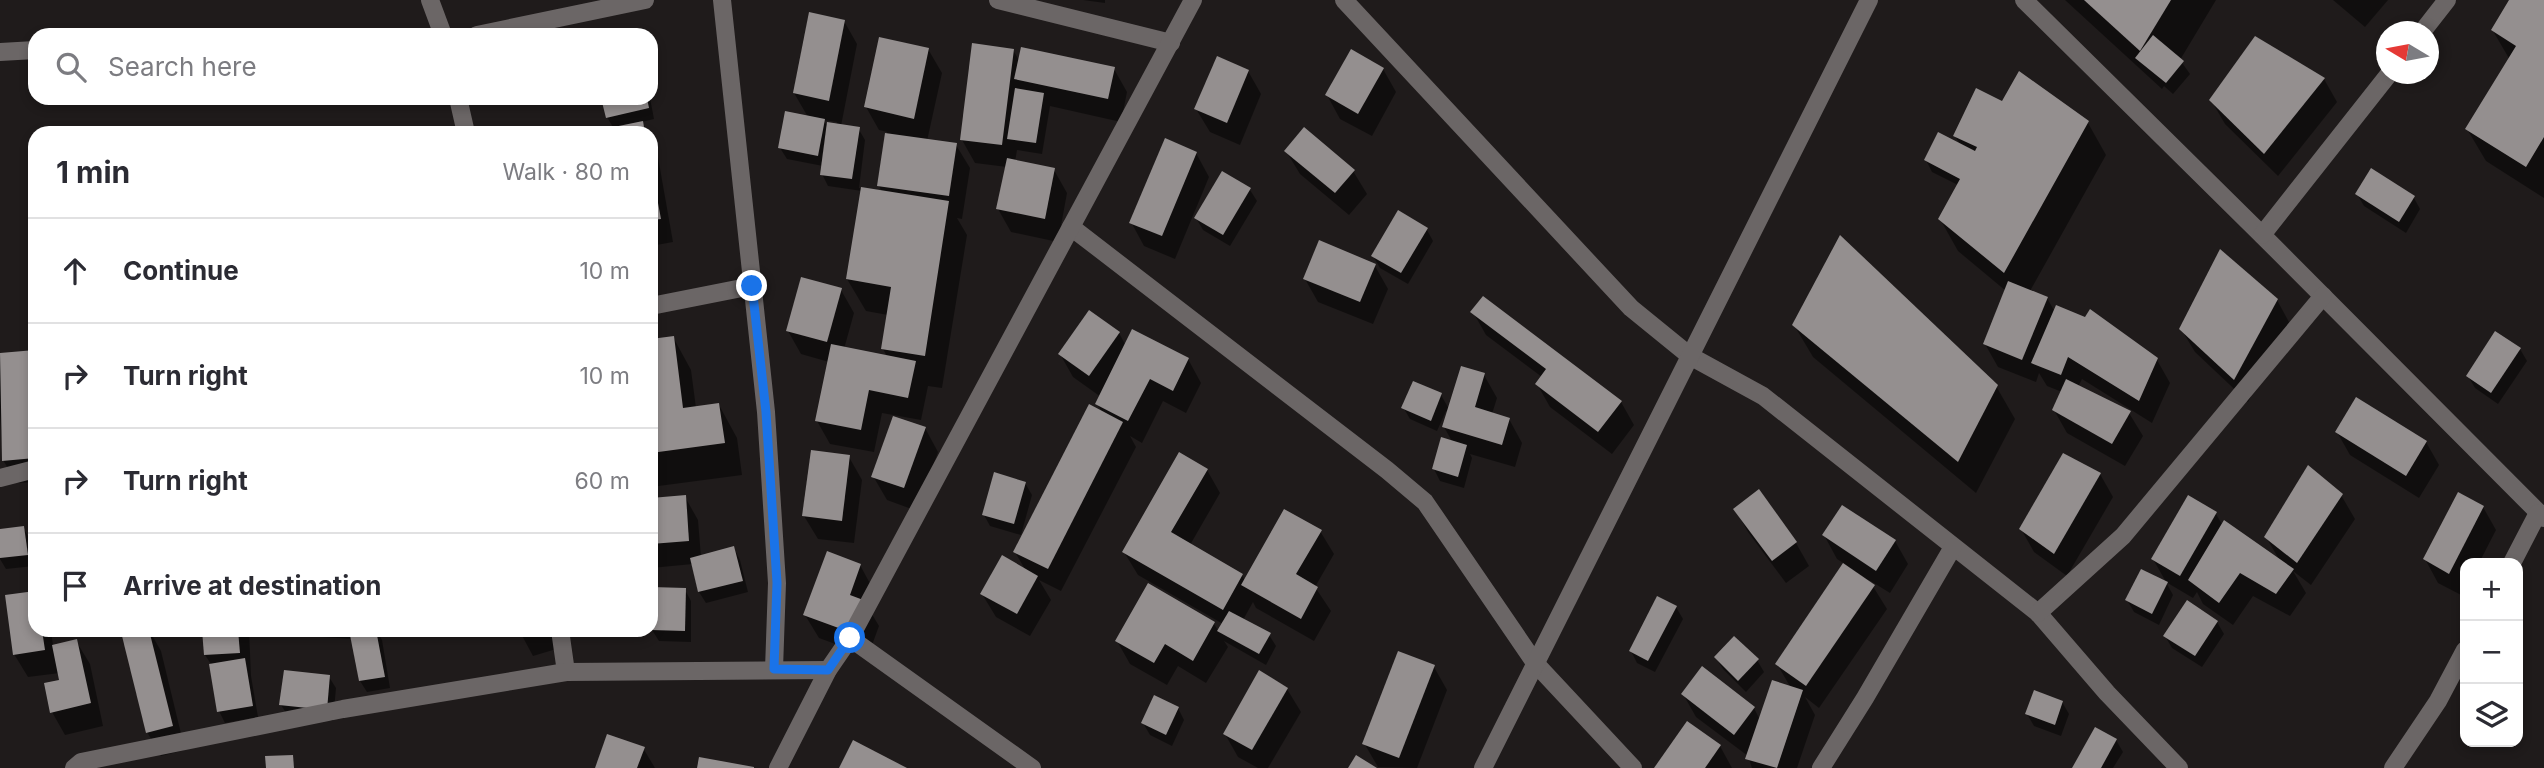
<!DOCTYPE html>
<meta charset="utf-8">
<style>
:root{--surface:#fff;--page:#f2f2f3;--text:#2b2b33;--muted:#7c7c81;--line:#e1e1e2}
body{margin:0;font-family:Inter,sans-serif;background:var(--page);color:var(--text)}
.controls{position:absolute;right:21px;bottom:21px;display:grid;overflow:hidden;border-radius:14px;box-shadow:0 4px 10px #0003}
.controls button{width:63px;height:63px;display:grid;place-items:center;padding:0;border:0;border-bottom:2px solid var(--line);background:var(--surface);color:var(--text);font:35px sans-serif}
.compass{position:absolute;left:2376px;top:21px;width:63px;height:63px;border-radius:50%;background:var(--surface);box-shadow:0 4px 10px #0003;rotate:280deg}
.stop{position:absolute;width:21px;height:21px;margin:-16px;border:5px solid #1a73e8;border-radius:50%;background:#fff}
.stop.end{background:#1a73e8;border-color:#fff;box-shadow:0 2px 7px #0008}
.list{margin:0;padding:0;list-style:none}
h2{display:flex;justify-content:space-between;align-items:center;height:91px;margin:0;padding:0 28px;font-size:30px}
h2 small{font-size:23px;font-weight:400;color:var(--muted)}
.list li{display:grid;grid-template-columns:46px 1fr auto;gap:21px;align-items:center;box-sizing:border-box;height:105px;padding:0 28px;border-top:2px solid var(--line)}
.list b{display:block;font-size:26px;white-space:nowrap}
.list em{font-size:23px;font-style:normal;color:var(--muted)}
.icon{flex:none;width:38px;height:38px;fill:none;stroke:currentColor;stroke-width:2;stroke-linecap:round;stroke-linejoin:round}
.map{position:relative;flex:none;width:2544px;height:768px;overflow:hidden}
.search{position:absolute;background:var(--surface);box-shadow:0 4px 10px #0003;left:28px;top:28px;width:630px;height:77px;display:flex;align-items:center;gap:18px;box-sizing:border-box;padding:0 24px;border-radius:21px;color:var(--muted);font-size:26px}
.panel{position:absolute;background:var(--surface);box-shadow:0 4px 10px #0003;left:28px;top:126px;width:630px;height:511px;border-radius:21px}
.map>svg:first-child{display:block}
</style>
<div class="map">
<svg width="2544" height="768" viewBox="0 0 2544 768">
<rect width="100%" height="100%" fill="#1f1b1b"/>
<g fill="#0007" fill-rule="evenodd">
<path d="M1083,0H1105V3Z"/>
<path d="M2065,0H2216L2180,60L2190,74L2173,94L2164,86L2162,89Z"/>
<path d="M2333,0H2388L2365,27Z"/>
<path d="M2511,0H2544V198L2486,161L2467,129L2510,60L2493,31Z"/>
<path d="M844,21L857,44L841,126L858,128L865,140L859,188L882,192L879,186L887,132L879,130L866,107L928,49L942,73L927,141L956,145L970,168L962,219L957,218L967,235L942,388L928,386L921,420L882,413L874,452L830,444L817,421L829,362L801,354L788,331L841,290L854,313L844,349L888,358L883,349L888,315L866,311L847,279L862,191L828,186L822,174L823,166L787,159L780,148L808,117L794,93ZM823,120L837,122L836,125L826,124Z"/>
<path d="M1013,50L1020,62L1114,69L1127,92L1121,122L1050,106L1042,154L1017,150L1015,162L1054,170L1067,193L1058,242L1011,232L998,209L1007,167L975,163L962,140Z"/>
<path d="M1383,69L1396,92L1372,136L1340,119L1327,95Z"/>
<path d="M1248,71L1261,94L1240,145L1210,132L1196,109Z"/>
<path d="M2324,79L2337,102L2278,176L2225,124L2211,100Z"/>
<path d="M603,98H650L654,119L642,122L648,133H607L614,129L607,117Z"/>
<path d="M2003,103L2088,123L2106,155L2030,291L2047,298L2055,312L2157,360L2170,383L2152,423L2082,379L2078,387L2129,413L2143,436L2125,466L2067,433L2054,410L2062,392L2047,386L2039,373L2036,382L1998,367L1985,344L2006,291L1958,251L1940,219L1958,185L1932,172L1926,160L1961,146L1955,136Z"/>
<path d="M651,138L656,146L673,242L651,246Z"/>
<path d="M1286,151L1353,171L1367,194L1349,215L1300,174Z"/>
<path d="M1196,153L1209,177L1175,259L1144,246L1131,222Z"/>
<path d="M1250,190L1257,201L1230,246L1203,230L1196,218Z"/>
<path d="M2357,194L2414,198L2420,209L2406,233L2364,206Z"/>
<path d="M1427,230L1433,241L1408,284L1380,268L1373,256Z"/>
<path d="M1375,266L1388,289L1373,324L1318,302L1305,279Z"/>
<path d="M2277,300L2290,324L2248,402L2195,352L2181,329Z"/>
<path d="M1473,312L1621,402L1634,425L1612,454L1550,407L1537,384L1542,377L1486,335Z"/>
<path d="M1794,325L1996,386L2015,419L1976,493L1813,357Z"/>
<path d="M1119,333L1126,346L1188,359L1201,383L1186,413L1163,401L1142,443L1130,436L1136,447L1061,591L1039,580L1051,600L1030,636L996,617L982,594L1026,571L1015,552L1103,413L1097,404L1101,397L1073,377L1060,354Z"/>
<path d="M673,337L691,370L696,408L719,405L737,438L742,475L651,487V340Z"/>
<path d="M2520,349L2527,361L2498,404L2475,388L2468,376Z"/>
<path d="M35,352V482L17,483L3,460L0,415V354Z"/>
<path d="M1484,375L1497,398L1492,414L1509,419L1522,443L1515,467L1470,454L1472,458L1464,488L1440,481L1434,469L1453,443L1444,427L1448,412L1446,411L1437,431L1410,419L1403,407L1441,395L1449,409Z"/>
<path d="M925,428L938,452L917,511L887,500L873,476Z"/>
<path d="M2337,432L2426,442L2439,465L2419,498L2350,455Z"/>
<path d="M849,457L862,480L854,543L818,539L804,516Z"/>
<path d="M1207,470L1220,493L1190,545L1242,575L1245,581L1320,531L1334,554L1315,587L1331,611L1314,641L1256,608L1253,602L1243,620L1269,635L1276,646L1266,665L1224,641L1228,647L1206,683L1178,666L1167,685L1130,664L1117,641L1149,585L1214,624L1219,632L1223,624L1138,575L1124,552Z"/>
<path d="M2100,474L2113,497L2067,576L2034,552L2021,529Z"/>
<path d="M1025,483L1032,495L1021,535L990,526L984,515Z"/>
<path d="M2341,495L2355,519L2311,585L2293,571L2306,593L2290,616L2253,596L2233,625L2203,604L2197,592L2193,598L2166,582L2153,559L2216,514L2223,526L2280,561L2266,537Z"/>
<path d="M685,497L698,520L701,557L734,548L740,560L748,592L706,603L699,592L693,564L651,568V500Z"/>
<path d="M2483,507L2496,530L2479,563H2465V591L2463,596L2438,583L2425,559Z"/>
<path d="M1735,509L1796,543L1809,566L1786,583L1748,532Z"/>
<path d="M23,528L30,539L34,566L6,569L0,559V530Z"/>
<path d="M1824,535L1895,541L1908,564L1890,593L1869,580L1887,609L1819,708L1805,697L1815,715L1797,768H1752L1748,756L1696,717L1683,694L1754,708L1760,720L1791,688L1777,664L1845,564L1837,559Z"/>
<path d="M860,565L873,589L867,606L879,626L868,656L819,638L805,615Z"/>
<path d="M2167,584L2173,595L2159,625L2134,612L2127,600Z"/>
<path d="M685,590L691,601V642L659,641L652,630Z"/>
<path d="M35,592V630H51L53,646L76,641L90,664L103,726L65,735L52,712L61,681L60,673L28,677L14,654Z"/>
<path d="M1676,607L1683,619L1655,672L1637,663L1631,651Z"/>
<path d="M2217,622L2224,634L2202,667L2172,648L2165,636Z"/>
<path d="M137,630H149L161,651L185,750L161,756L147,732Z"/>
<path d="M204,630H249L251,676L258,717L225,723L219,711L211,664L205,655Z"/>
<path d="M318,630H376L382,640L390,688L367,692L360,681L353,639L322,637Z"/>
<path d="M439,630H465L441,633Z"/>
<path d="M519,630H558L563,647L533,656Z"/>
<path d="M1716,658L1757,660L1764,672L1746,692L1723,669Z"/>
<path d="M1434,667L1447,690L1417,768L1378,767L1364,743Z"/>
<path d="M329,677L336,688L333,721L288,716L281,705Z"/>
<path d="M1287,689L1301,712L1268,768H1258L1238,757L1225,734Z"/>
<path d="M2062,702L2069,714L2061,736L2034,726L2027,714Z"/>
<path d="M1178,708L1184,720L1172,746L1150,735L1143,723Z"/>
<path d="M2116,740L2123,752L2113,768H2074Z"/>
<path d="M1720,746L1732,768H1657Z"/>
<path d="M643,748L655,768H597Z"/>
</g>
<g fill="#948f8f">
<path d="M2084,0H2171L2140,51Z"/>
<path d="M2509,0H2544V137L2526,167L2465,129L2516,46L2491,30Z"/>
<path d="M809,12L845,20L829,101L793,93Z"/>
<path d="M2153,35L2184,61L2166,83L2135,58Z"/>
<path d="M2255,36L2325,78L2264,154L2209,100Z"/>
<path d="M879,37L929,48L914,119L864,107Z"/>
<path d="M972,43L1014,49L1002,145L960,140Z"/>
<path d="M1021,47L1115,67L1108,99L1014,79Z"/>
<path d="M1351,49L1384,68L1358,114L1325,95Z"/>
<path d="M1217,56L1249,70L1227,123L1194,109Z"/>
<path d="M2019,71L2089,121L2004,273L1938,219L1960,179L1924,160L1938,132L1975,151L1977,147L1953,136L1976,88L2002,101Z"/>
<path d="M1015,88L1044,93L1036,143L1007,139Z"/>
<path d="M601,98H647L649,108L606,118Z"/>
<path d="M785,111L825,119L818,156L778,148Z"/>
<path d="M643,121L645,133H605L604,129Z"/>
<path d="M827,122L860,127L852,179L820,175Z"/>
<path d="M1304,127L1355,170L1335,193L1284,151Z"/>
<path d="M885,133L957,143L949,196L877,186Z"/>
<path d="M1165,138L1197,152L1162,236L1129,223Z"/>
<path d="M1007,158L1055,168L1045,219L996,209Z"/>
<path d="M2371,168L2415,196L2399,222L2355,194Z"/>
<path d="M652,171L661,219L651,220V172Z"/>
<path d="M1222,171L1251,188L1223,235L1194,218Z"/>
<path d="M861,187L949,201L925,356L881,349L891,287L846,279Z"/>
<path d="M1398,210L1428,228L1401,273L1371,256Z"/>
<path d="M1840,235L1998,385L1958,462L1792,325Z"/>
<path d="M1319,240L1376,264L1360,302L1303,279Z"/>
<path d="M2220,249L2278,299L2234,380L2179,329Z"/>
<path d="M801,277L842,288L827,342L786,331Z"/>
<path d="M2008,281L2048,297L2022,360L1983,344Z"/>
<path d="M1483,296L1622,401L1598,432L1535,384L1546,369L1470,312Z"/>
<path d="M2056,305L2085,317L2090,309L2158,358L2139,401L2068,357L2061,375L2031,363Z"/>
<path d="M1089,310L1120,332L1089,376L1058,354Z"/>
<path d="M1132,329L1189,358L1173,391L1150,379L1128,421L1095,404Z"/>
<path d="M2495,331L2521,348L2491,393L2466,376Z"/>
<path d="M674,336L683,408L719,403L725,443L651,453V339Z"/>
<path d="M831,344L916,361L908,398L869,390L861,430L815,421Z"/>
<path d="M35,350V389L30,390L35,458L2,461L0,353Z"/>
<path d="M1461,366L1485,373L1475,407L1510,418L1502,445L1442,427Z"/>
<path d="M2066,379L2131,411L2112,444L2052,410Z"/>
<path d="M1413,381L1442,393L1431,421L1401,408Z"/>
<path d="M2356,397L2427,441L2406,476L2335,432Z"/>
<path d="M1089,404L1123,422L1048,569L1013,552Z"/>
<path d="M893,416L926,427L904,488L871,477Z"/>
<path d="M1441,437L1467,445L1458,477L1432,469Z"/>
<path d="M811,450L850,455L842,521L802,516Z"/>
<path d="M1179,452L1208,469L1171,532L1243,574L1223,610L1122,552Z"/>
<path d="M2063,453L2101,473L2054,554L2019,529Z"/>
<path d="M2308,465L2343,494L2297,563L2264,537Z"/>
<path d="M994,472L1026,482L1014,524L982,515Z"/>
<path d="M1759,489L1797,542L1772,561L1733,509Z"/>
<path d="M2458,492L2484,506L2449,574L2423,559Z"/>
<path d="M686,495L689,541L651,544V498Z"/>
<path d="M2188,495L2217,512L2180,576L2151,559Z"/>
<path d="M1842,505L1896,540L1876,571L1822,535Z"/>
<path d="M1284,509L1322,530L1296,574L1318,587L1301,619L1241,585Z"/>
<path d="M2224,520L2294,569L2276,594L2240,573L2219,603L2188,580Z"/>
<path d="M24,526L28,555L0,558V529Z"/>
<path d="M734,546L743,581L698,592L690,558Z"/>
<path d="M827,551L861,564L850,595L866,601L855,634L803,615Z"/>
<path d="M1002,555L1038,576L1017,614L980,594Z"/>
<path d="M1843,563L1875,585L1806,686L1775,664Z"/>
<path d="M2141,569L2168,582L2152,614L2125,600Z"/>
<path d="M1148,583L1215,622L1193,661L1165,644L1154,663L1115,641Z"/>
<path d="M651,587L686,588L685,631L651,630Z"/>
<path d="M35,591V630H42L45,650L13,655L5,595Z"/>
<path d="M1657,596L1677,606L1648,661L1629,651Z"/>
<path d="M2187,600L2218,621L2195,656L2163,636Z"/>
<path d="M1229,611L1271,633L1259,654L1217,631Z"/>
<path d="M130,630H149L173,726L146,733L121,632Z"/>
<path d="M202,630H238L240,653L204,655Z"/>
<path d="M349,630H376L385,677L359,681Z"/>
<path d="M1734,636L1759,659L1738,681L1714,657Z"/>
<path d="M77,639L91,703L50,713L44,683L59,680L52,645Z"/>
<path d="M1398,651L1435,665L1399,758L1362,744Z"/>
<path d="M245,658L253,706L217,712L209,664Z"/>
<path d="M1702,666L1755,707L1734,735L1681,694Z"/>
<path d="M284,670L330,675L327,710L279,705Z"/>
<path d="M1259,670L1288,688L1252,750L1223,734Z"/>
<path d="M1772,680L1803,690L1777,768L1745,759Z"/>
<path d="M2034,690L2063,701L2055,725L2025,714Z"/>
<path d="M1154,695L1179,707L1166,735L1141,723Z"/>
<path d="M1687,721L1721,745L1705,768H1654Z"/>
<path d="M2095,727L2117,739L2101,768H2072Z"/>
<path d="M607,734L645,747L637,768H595Z"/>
<path d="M853,740L907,768H839Z"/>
<path d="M293,755L294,768H266L265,756Z"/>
<path d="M1356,755L1377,768H1348Z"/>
<path d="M699,757L754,767V768H697Z"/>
</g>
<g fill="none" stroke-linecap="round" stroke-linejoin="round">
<g stroke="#6b6666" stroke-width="18">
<path d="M430,0L443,35"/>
<path d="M722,0L766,412L777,583L774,669"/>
<path d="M998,0L1171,43"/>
<path d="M1344,0L1631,308L1690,356L1763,396L2038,613L2107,693L2179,768"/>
<path d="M2024,0L2262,235L2544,518"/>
<path d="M2422,32L2447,0"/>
<path d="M477,35L645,0"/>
<path d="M0,52L35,50"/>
<path d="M458,98L466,133"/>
<path d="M1071,227L1387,470L1425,502L1535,663L1633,768"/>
<path d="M2262,235L2389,74"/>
<path d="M651,306L752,286"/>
<path d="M0,478L35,469"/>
<path d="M2512,563L2538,513"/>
<path d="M2038,613L2123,536L2323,296"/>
<path d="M560,630L566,672"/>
<path d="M850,638L1032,768"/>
<path d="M74,768L81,762L343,709L566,672L828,670"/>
<path d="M778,768L828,670L850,638L1193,0"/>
<path d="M1483,768L1869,0"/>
<path d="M1821,768L1865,698L1953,547"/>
<path d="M2393,768L2438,701L2465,650"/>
</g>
</g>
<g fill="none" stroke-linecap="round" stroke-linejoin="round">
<path stroke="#1a73e8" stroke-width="9" d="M752,286L766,412L777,583L774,669L828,670L850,638"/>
</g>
</svg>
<div class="controls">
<button>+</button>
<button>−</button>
<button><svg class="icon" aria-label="layers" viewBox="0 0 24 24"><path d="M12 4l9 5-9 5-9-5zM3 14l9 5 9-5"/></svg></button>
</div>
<svg class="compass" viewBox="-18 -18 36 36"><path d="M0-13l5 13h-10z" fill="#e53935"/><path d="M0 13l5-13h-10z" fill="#7c7c81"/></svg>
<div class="stop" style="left:850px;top:638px"></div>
<div class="stop end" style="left:752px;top:286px"></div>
<div class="search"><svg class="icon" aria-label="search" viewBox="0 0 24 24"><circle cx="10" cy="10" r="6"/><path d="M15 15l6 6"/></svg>Search here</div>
<section class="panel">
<h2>1 min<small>Walk · 80 m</small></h2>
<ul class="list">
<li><svg class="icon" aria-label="ahead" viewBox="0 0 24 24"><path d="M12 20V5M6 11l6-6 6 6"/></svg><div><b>Continue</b></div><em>10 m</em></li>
<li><svg class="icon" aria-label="right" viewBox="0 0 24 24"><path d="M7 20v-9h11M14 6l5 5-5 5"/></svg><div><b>Turn right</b></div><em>10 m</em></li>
<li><svg class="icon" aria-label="right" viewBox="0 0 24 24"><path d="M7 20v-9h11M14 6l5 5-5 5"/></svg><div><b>Turn right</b></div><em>60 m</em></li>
<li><svg class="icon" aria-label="arrive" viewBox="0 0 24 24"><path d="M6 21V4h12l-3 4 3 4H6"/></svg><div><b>Arrive at destination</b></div></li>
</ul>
</section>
</div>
